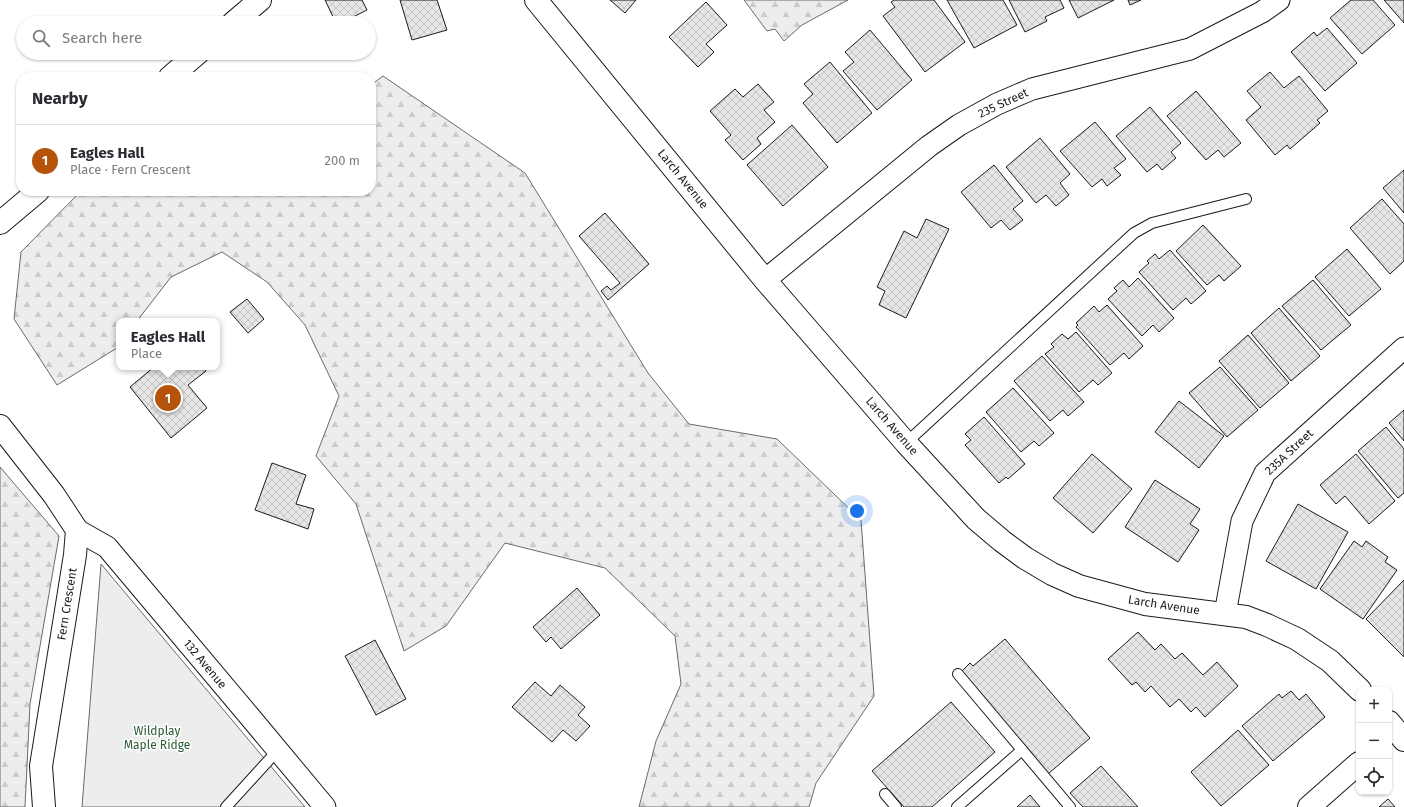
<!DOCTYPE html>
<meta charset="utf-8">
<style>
:root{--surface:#fff;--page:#f7f7f7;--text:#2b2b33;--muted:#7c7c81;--line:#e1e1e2;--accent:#b45309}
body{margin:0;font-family:"Fira Sans",sans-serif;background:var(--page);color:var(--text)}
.controls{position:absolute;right:12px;bottom:12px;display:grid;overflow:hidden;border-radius:8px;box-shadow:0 1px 3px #0004}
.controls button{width:36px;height:36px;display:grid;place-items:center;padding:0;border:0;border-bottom:1px solid var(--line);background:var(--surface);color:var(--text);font:20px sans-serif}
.you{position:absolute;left:857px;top:511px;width:14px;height:14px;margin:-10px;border:3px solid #fff;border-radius:50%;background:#1a73e8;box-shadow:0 0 0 6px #1a73e833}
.badge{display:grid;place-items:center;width:26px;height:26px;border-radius:50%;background:var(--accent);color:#fff;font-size:13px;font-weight:700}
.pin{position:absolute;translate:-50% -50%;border:2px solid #fff;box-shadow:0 1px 4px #0006}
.popup{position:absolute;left:116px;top:318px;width:104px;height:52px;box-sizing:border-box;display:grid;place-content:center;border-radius:8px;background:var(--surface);filter:drop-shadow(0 1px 3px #0005);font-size:13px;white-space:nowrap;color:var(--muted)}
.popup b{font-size:15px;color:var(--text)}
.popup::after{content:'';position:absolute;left:50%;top:100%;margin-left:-8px;border:8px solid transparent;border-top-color:var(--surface)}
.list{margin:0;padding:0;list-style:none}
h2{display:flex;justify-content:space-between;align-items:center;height:52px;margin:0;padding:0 16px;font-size:17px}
h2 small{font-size:13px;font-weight:400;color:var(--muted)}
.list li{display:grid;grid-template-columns:26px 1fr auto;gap:12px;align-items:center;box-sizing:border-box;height:72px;padding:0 16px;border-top:1px solid var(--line)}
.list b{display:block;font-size:15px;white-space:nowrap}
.list p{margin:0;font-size:13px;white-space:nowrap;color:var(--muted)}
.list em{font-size:13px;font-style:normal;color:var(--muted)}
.icon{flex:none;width:22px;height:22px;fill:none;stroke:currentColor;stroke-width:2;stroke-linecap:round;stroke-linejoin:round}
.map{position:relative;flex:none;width:1404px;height:807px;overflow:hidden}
.search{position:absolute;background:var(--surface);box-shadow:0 1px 3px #0004;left:16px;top:16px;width:360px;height:44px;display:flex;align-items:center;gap:10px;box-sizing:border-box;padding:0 14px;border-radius:22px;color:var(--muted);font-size:15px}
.panel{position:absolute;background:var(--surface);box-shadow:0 1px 3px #0004;left:16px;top:72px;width:360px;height:124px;border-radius:16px}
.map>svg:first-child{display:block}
</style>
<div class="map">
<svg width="1404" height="807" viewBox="0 0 1404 807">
<defs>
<pattern id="forest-firs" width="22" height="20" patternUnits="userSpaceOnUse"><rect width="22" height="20" fill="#ededed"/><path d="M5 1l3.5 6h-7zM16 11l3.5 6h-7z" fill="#cbcbcb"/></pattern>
<pattern id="building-cross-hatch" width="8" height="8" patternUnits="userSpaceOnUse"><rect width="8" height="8" fill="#e6e6e6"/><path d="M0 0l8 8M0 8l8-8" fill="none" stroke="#c5c5c5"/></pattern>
</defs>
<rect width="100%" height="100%" fill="#fff"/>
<path fill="#ededed" stroke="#6a6a6a" d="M101,564L305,807H82Z"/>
<g fill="url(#forest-firs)" stroke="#6a6a6a">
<path d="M744,0H848L802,25L784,41L775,29L767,31Z"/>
<path d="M383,76L525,173L648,373L689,424L777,439L861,520L874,696L816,783L809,807H639L656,741L681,684L675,636L605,568L505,543L446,626L404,651L356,504L316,456L339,396L305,325L267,282L222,252L171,277L137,321H119V345L117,348L57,385L14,319L21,252L81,191H371V85Z"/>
<path d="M0,467L59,536L30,704L25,807H0Z"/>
</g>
<g fill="url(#building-cross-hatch)" stroke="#1a1a1a">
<path d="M325,0H362L367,10L341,23H336Z"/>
<path d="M400,0H437L447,30L412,40Z"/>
<path d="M610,0H636L625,13Z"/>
<path d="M894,0H934L965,42L925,72L883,16L895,7L891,2Z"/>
<path d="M947,0H1003L1017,25L974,48Z"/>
<path d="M1009,0H1060L1064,8L1045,17L1047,21L1025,32Z"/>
<path d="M1069,0H1114L1078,18Z"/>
<path d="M1128,0H1141L1130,5Z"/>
<path d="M1351,0H1373L1395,25L1362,54L1330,18Z"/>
<path d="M1384,0H1404V23Z"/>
<path d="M706,2L727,25L706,44L714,52L698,67L669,37Z"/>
<path d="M1327,28L1357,63L1325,91L1291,52L1314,32L1317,36Z"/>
<path d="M870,30L912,80L877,110L843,71L854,62L845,52Z"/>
<path d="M830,62L872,113L837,143L803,103L813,94L804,84Z"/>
<path d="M1270,72L1284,88L1299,76L1328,111L1317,120L1320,123L1290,149L1287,145L1275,155L1246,120L1261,107L1247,91Z"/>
<path d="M758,84L774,102L764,110L775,122L757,138L761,144L743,160L725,140L731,135L710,111L735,89L743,97Z"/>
<path d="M1196,91L1241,143L1224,157L1218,150L1206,160L1167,116Z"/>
<path d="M1150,107L1181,143L1171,152L1176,158L1162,170L1157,164L1147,172L1116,136Z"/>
<path d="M1095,122L1126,159L1114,168L1121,175L1107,186L1102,179L1092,187L1060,151Z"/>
<path d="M792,125L828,167L783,206L747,165Z"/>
<path d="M1040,138L1070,174L1060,183L1069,195L1056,206L1046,195L1036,203L1006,167Z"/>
<path d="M994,165L1023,201L1013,209L1023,220L1010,230L1001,220L991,228L961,192Z"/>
<path d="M1404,170V213L1383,188Z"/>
<path d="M1382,199L1404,224V261L1390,274L1350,228Z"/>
<path d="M605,213L649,264L608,300L601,291L607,286L611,290L620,283L579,236Z"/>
<path d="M926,219L949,229L906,318L879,305L885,291L877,287L904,231L917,238Z"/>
<path d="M1203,225L1241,266L1224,281L1219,275L1207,285L1176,251Z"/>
<path d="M1347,249L1381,289L1349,316L1315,277Z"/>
<path d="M1170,250L1206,291L1191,304L1186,298L1173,310L1139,272L1149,263L1147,261L1155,254L1159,259Z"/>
<path d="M1138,278L1174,318L1159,332L1153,325L1142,336L1108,299L1117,291L1114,288L1123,280L1129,287Z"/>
<path d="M1313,280L1351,325L1321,350L1282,306Z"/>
<path d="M247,299L264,319L248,333L230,312Z"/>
<path d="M1107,305L1143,346L1129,359L1124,353L1110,365L1076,327L1078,325L1076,323L1094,306L1099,312Z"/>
<path d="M1279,308L1320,356L1291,381L1251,333Z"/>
<path d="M1076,332L1112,373L1098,385L1093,380L1079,392L1045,354L1054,347L1051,344L1062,334L1068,339Z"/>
<path d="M1248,335L1289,383L1260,408L1219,361Z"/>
<path d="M1042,356L1084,402L1068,416L1063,410L1050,421L1014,381Z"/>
<path d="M154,367H203L206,371L188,385L207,408L171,438L130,387Z"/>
<path d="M1220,367L1258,410L1227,437L1189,393Z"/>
<path d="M1013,388L1054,433L1039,446L1034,441L1021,452L986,412Z"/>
<path d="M1179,401L1224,436L1199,468L1155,432Z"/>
<path d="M1404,410V441L1389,423Z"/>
<path d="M984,417L1025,464L1008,479L1006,477L999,483L965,445L971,440L965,434Z"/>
<path d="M1386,427L1404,449V493L1398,498L1358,451Z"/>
<path d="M1092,454L1132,489L1093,533L1053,498Z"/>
<path d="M1356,454L1395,501L1369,524L1345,496L1336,504L1320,485Z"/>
<path d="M272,463L306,475L296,504L314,509L308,529L255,510Z"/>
<path d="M1155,480L1200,509L1190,524L1199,530L1178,562L1125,527Z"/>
<path d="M1298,504L1348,532L1316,589L1266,561Z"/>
<path d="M1354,541L1362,547L1366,541L1388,557L1385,562L1397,570L1363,619L1320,589Z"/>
<path d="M1404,580V657L1366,619Z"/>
<path d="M577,588L600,615L561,649L551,637L546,642L533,627Z"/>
<path d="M1138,632L1155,650L1161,644L1175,659L1182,653L1203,675L1217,662L1238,686L1205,717L1196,707L1191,712L1179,699L1170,707L1151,686L1145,692L1136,682L1132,685L1108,659Z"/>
<path d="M1005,639L1090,738L1048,774L961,672L970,663L973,666Z"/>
<path d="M375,640L406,699L376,715L345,656Z"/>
<path d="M535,682L551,696L560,685L585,707L578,715L590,726L576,741L563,730L552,742L512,707Z"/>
<path d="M1291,691L1299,700L1306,694L1325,717L1273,761L1242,726L1279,694L1282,698Z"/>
<path d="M951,702L995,752L932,807H904L872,771Z"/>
<path d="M1238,730L1269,765L1221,806L1191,772Z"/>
<path d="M1101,766L1138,807H1083L1070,793Z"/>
<path d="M1030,795L1040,807H1017Z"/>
<path d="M1388,799L1395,807H1379Z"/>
</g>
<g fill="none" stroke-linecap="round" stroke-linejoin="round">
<defs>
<g id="lane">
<path d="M906,443L1134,233L1152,223L1246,199"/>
<path d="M958,674L1070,807"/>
<path d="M885,794L896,807"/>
<path d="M226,807L278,750"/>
<path d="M957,807L1022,750"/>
</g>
<g id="street">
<path d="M765,280L929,146L959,125L997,104L1032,89L1190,49L1262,12L1279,0"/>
<path d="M77,530L107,547L250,717L325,807"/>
<path d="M1225,614L1242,521L1265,473L1404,348"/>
</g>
<g id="secondary">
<path d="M536,0L765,280L906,443L976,519L1002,541L1025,558L1052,574L1079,586L1145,604L1246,617L1267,625L1297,639L1330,661L1360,690"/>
<path d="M233,23L260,0"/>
<path d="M170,77L198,53"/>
<path d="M0,223L38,191"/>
<path d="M0,426L54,495L77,530L75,555L41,766L44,807"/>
<path d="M1389,722L1404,740"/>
<path d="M1309,807L1359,763"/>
</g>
</defs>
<use href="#lane" stroke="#1a1a1a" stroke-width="12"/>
<use href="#street" stroke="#1a1a1a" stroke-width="23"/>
<use href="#secondary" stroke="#1a1a1a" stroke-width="24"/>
<use href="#lane" stroke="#fff" stroke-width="10"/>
<use href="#street" stroke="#fff" stroke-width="21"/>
<use href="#secondary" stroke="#fff" stroke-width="22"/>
</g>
<g text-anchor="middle" stroke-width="3" stroke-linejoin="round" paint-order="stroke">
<g font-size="12" fill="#1a1a1a" stroke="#fff">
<text transform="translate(1003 103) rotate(-25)" y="4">235 Street</text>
<text transform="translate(683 179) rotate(51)" y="4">Larch Avenue</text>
<text transform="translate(892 426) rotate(49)" y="4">Larch Avenue</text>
<text transform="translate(1289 452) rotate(-43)" y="4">235A Street</text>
<text transform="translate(67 604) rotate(-81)" y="4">Fern Crescent</text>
<text transform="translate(1164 605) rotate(9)" y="4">Larch Avenue</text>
<text transform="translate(205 664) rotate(50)" y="4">132 Avenue</text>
</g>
<g font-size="12" fill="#2b5a34" stroke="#fff">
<text x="157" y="735">Wildplay<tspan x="157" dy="14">Maple Ridge</tspan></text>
</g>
</g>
</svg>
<div class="controls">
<button>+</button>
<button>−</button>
<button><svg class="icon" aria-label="locate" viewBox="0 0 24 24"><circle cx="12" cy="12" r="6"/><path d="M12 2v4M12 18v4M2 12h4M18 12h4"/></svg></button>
</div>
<div class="you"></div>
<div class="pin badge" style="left:168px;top:398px">1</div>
<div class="popup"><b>Eagles Hall</b>Place</div>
<div class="search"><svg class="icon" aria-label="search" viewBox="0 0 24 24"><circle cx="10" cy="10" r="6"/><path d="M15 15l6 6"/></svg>Search here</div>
<section class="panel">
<h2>Nearby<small></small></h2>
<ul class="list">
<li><span class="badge">1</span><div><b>Eagles Hall</b><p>Place · Fern Crescent</p></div><em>200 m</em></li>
</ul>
</section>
</div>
